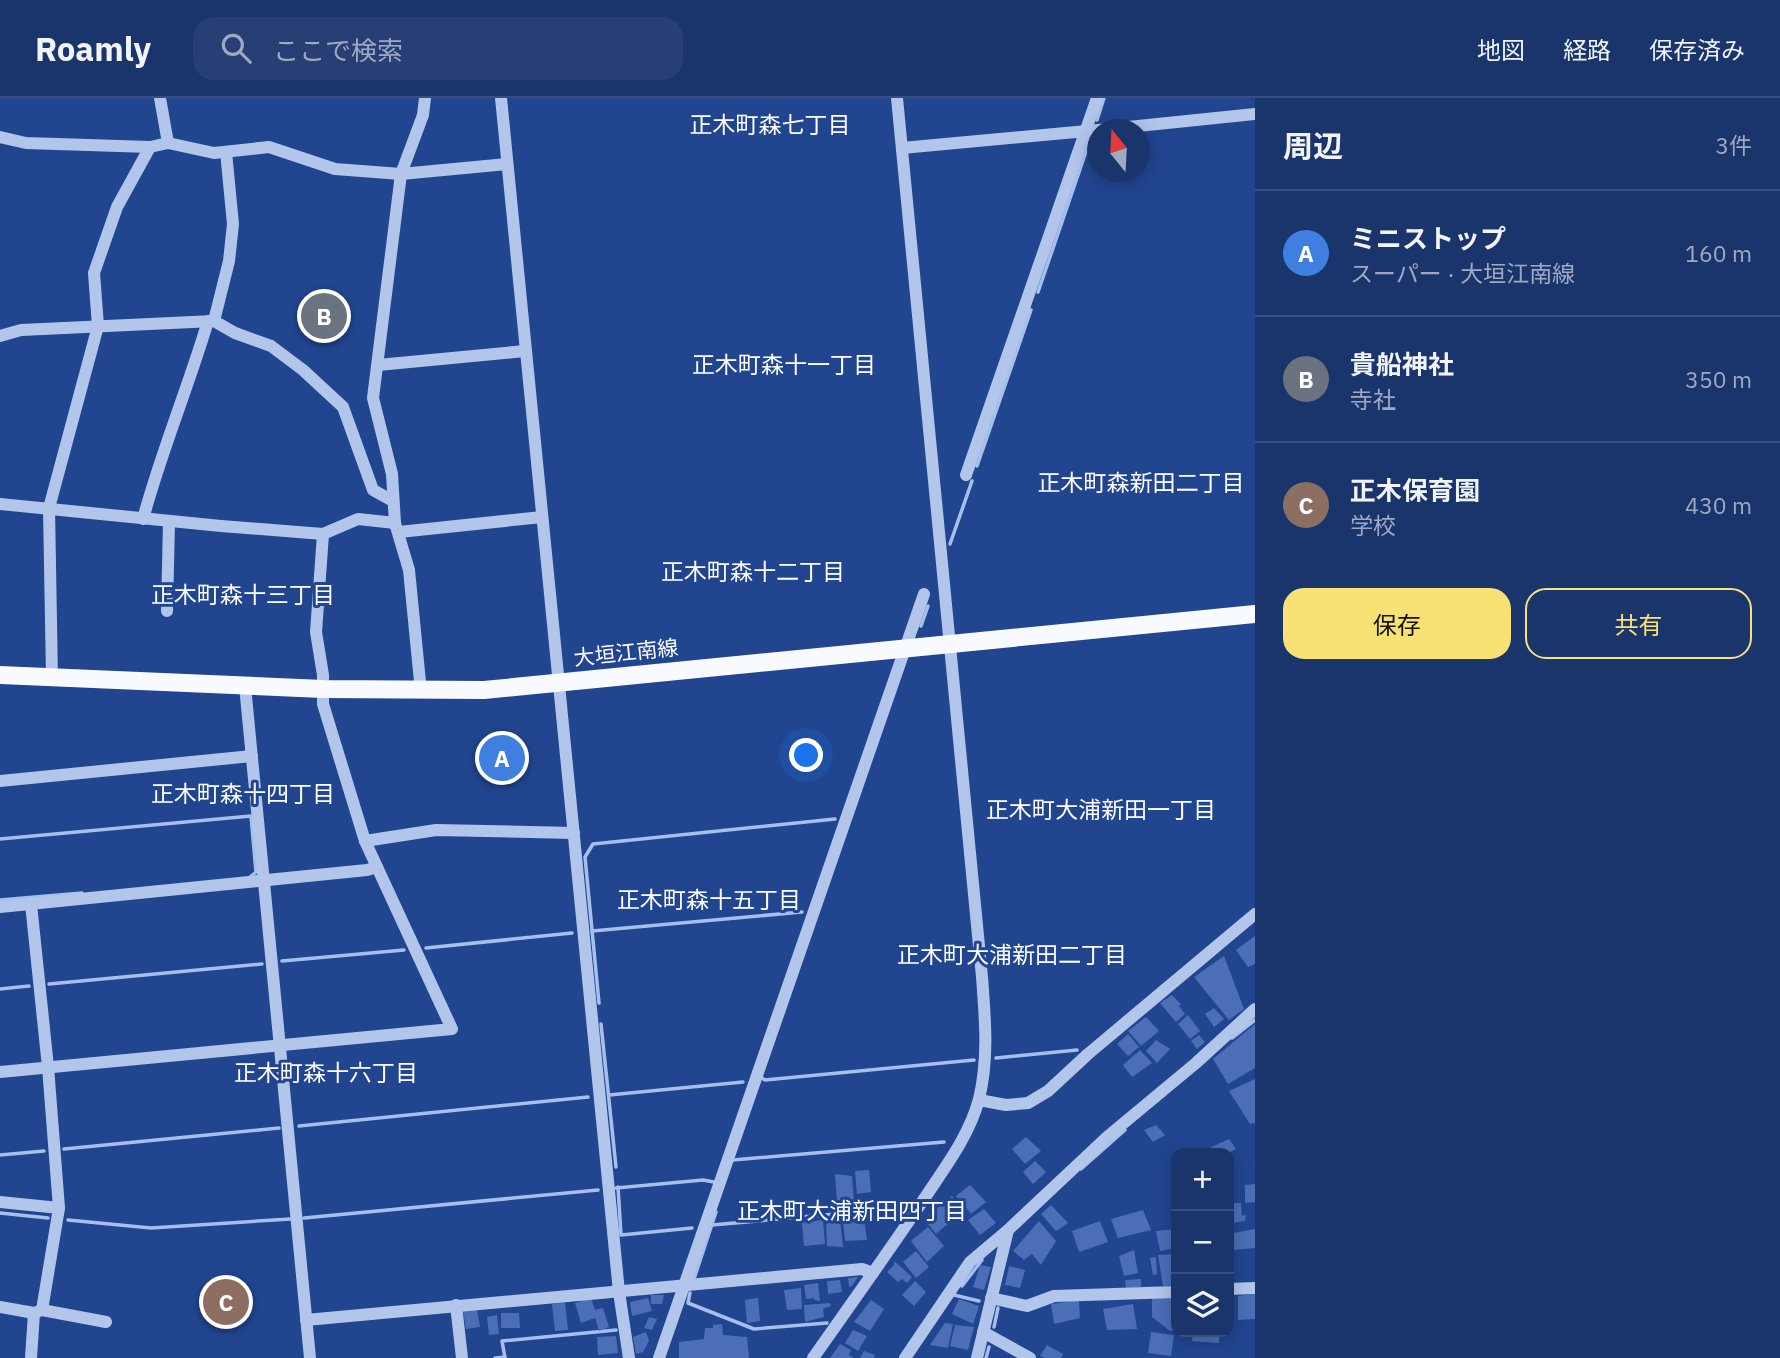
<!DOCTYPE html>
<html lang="ja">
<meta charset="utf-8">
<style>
:root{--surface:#1a346c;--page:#273f74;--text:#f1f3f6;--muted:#9faac2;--line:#384f7f;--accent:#f8e274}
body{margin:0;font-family:"IBM Plex Sans","Noto Sans JP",sans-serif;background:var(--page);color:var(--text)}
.controls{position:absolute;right:21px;bottom:21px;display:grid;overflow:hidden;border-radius:14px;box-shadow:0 4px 18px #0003}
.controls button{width:63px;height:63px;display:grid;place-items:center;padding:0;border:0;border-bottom:2px solid var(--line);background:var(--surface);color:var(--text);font:35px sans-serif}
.compass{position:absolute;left:1087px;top:21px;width:63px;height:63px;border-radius:50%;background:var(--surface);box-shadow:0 4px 18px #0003;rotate:342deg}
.you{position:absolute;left:807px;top:658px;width:24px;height:24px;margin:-18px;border:5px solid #fff;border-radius:50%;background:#1a73e8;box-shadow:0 0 0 10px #1a73e833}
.badge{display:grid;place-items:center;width:46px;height:46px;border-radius:50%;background:var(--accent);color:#fff;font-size:23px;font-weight:700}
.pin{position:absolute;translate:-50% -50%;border:4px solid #fff;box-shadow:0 2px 7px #0006}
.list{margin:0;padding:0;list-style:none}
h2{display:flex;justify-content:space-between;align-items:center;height:91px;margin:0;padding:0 28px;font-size:30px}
h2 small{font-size:23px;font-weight:400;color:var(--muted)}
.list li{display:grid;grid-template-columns:46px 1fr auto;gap:21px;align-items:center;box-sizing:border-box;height:126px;padding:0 28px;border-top:2px solid var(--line)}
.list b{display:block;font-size:26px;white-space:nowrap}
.list p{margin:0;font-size:23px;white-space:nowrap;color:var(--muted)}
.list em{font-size:23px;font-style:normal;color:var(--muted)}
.actions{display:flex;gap:14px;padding:21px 28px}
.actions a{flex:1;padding:16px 0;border:2px solid var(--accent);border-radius:21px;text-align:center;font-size:24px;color:var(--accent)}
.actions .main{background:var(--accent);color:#111}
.icon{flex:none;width:38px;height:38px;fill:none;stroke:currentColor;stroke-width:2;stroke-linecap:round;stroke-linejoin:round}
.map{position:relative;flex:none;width:1255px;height:1260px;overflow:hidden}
header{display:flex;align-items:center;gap:42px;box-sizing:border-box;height:98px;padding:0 35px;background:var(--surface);border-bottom:2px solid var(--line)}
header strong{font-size:33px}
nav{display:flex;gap:38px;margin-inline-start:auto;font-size:24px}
.search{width:490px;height:63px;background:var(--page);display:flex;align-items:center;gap:18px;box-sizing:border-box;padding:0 24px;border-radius:21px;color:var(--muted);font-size:26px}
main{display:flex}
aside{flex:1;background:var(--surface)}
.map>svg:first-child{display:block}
</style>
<header>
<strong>Roamly</strong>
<div class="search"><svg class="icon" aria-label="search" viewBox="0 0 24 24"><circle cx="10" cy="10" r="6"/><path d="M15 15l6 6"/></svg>ここで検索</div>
<nav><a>地図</a><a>経路</a><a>保存済み</a></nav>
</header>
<main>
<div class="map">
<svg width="1255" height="1260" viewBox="0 0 1255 1260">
<rect width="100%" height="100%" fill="#224590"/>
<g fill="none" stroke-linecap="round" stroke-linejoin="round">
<g stroke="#a6bfed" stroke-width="3.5">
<path d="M1097,22L1104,0"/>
<path d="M1038,194L1090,42"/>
<path d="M977,368L1031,212"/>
<path d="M950,446L972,383"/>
<path d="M921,528L928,508"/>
<path d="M0,741L251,718L256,774L250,779"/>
<path d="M0,802L82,795"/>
<path d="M592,833L802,814"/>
<path d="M426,850L572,835"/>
<path d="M282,863L404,852"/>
<path d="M49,886L262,866"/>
<path d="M0,891L29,888"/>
<path d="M599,905L585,759L593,746L835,721"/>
<path d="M601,926L616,1069"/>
<path d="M1232,940L1255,922"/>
<path d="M996,960L1077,952"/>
<path d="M762,980L765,982L974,962"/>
<path d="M609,997L743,984"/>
<path d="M299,1028L588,999"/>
<path d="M64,1051L279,1030"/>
<path d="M0,1057L44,1053"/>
<path d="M733,1062L944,1044"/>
<path d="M1081,1071L1125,1032"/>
<path d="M618,1089L621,1137L692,1130"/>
<path d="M616,1090L703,1082L714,1084"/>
<path d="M0,1115L48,1120"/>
<path d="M304,1120L598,1092"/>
<path d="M68,1122L151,1130L290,1121"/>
<path d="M712,1127L903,1110"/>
<path d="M694,1181L716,1114"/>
<path d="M962,1188L982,1162"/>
<path d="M690,1195L688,1205L754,1231L827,1225"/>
<path d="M954,1197L979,1203"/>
<path d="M994,1229L998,1210"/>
<path d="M495,1260L505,1259"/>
<path d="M505,1260L502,1243L616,1232"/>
<path d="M986,1260L989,1249"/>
</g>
</g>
<g fill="#4b6eb7">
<path d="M517,648L519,667L487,671L486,652Z"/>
<path d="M1255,838V866L1248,869L1236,852Z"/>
<path d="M1224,858L1244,911L1229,922L1194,879Z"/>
<path d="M1172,897L1181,906L1179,908L1185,916L1176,924L1160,905Z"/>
<path d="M1214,910L1224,921L1214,929L1205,916Z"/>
<path d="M1188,917L1200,933L1190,941L1178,926Z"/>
<path d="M1146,919L1159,933L1141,948L1128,933Z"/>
<path d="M1255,926V970L1228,986L1213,961Z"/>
<path d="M1128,936L1139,949L1128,958L1117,946Z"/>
<path d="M1199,937L1205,944L1197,951L1191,943Z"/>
<path d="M1156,942L1170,951L1157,965L1146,953Z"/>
<path d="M1140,952L1152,965L1132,979L1123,967Z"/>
<path d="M1255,981V1025L1250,1026L1229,993Z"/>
<path d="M1156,1027L1165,1037L1153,1044L1144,1032Z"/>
<path d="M1026,1039L1041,1053L1025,1066L1012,1051Z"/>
<path d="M1229,1041L1236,1051L1228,1055H1215L1211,1049Z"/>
<path d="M1035,1063L1046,1074L1033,1086L1023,1074Z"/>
<path d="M869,1072L871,1094L857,1096L855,1073Z"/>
<path d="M835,1076L852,1078L854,1104H837Z"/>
<path d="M1255,1086V1104L1245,1105V1087Z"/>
<path d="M970,1087L986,1104L971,1116L956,1098Z"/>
<path d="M952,1098L964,1112L936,1136L924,1121Z"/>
<path d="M1230,1105H1241L1242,1118L1246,1117L1245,1123L1232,1125Z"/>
<path d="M1051,1107L1068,1125L1056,1133L1041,1116Z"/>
<path d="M984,1111L996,1125L980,1137L968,1122Z"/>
<path d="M1143,1112L1151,1132L1118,1140L1111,1121Z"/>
<path d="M895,1114L896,1121L867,1123V1117Z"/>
<path d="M864,1120L867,1142L845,1143L843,1122Z"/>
<path d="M823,1122L825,1146L804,1148L802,1125Z"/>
<path d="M840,1122L843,1149L827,1148L826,1123Z"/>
<path d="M1039,1123L1056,1143L1041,1167L1032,1156L1024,1162L1013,1153Z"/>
<path d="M1100,1123L1108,1144L1079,1154L1072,1133Z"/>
<path d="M928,1129L944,1148L927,1164L911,1143Z"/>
<path d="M1176,1131V1150L1160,1153L1156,1133Z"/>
<path d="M1255,1131V1150L1233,1152V1135Z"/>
<path d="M1134,1152L1138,1175L1124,1178L1119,1158Z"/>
<path d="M916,1153L929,1169L916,1180L903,1164Z"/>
<path d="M1173,1156L1176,1187L1163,1188L1158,1157Z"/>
<path d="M1156,1159L1157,1176L1153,1177L1150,1160Z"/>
<path d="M894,1163L912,1179L907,1185L902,1181L898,1184L887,1174L894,1167Z"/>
<path d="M980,1167L991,1169L984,1192L973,1189Z"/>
<path d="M1009,1168L1025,1172L1020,1190L1005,1187Z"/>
<path d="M858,1179L852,1188L849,1189L848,1180Z"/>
<path d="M1141,1181V1189L1126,1190L1125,1182Z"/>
<path d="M840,1182L842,1194L828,1196L827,1183Z"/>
<path d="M915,1183L926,1194L914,1208L902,1197Z"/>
<path d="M818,1185L820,1203L814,1202V1200L806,1201L804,1187Z"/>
<path d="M801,1190L802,1211L787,1212L784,1192Z"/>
<path d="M1255,1196V1221L1238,1222V1198Z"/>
<path d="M651,1197H664L662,1206H651Z"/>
<path d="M1152,1198H1176V1232L1170,1233L1152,1219Z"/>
<path d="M591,1200L595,1212L603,1210L609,1229L599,1233L595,1220L581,1225L575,1205Z"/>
<path d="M648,1200L652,1213L632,1218L630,1204Z"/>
<path d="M758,1200L760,1223L747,1225L745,1202Z"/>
<path d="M959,1201L979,1208L973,1226L952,1216Z"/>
<path d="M871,1202L884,1211L870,1233L854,1224Z"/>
<path d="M1079,1202L1080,1220L1054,1226L1051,1206Z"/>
<path d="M565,1204L568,1232L555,1233L552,1206Z"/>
<path d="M830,1205L831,1208L823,1211L824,1219L805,1224L804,1207Z"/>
<path d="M1133,1206L1137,1231L1107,1232L1103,1211Z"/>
<path d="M477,1211L480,1229L466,1231L463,1213Z"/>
<path d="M501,1215H519L520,1230H501Z"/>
<path d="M497,1217L499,1236L489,1237L487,1219Z"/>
<path d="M649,1219L657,1221L652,1232L644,1230Z"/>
<path d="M945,1225L953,1226L948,1250L930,1247Z"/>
<path d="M722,1226L723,1237L747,1239L749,1260H679V1244L704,1241L705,1230H713V1227Z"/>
<path d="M955,1227L974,1229L968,1252L950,1248Z"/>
<path d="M853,1232L867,1238L858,1253L845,1245Z"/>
<path d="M646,1234L649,1243L646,1249L643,1254L636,1256L633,1239Z"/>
<path d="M1151,1234L1174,1237L1171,1258L1148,1255Z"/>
<path d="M1193,1234H1219V1245L1192,1243Z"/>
<path d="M616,1238L618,1255L598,1257L597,1239Z"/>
<path d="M840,1246L851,1252L849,1257L854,1260H830Z"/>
<path d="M1047,1247L1063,1256L1061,1260H1045L1040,1258Z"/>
<path d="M864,1253L875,1257L874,1260H860Z"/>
</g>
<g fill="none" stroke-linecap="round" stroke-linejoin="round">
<g stroke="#b2c6ec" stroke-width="12">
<path d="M160,0L168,45"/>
<path d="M501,0L619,1194L629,1260"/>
<path d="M1099,32L1255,16"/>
<path d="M0,39L26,45L150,49"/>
<path d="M902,50L1098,32"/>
<path d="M214,223L229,163L233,126L226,54"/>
<path d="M0,238L21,232L214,223L235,235L271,248L303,272L343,309L373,392L393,403"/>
<path d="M378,267L525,253"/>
<path d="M966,377L1097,0"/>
<path d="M0,406L221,428L323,436L358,421L395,425"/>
<path d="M143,421C161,354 188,290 208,223"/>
<path d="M399,434L542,419"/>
<path d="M167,513L169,423"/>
<path d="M52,580L49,410L98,228L94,175L117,109L150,49L168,45L214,55L269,49L335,71L401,76L507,66"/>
<path d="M245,588L310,1260"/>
<path d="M421,594L409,472L395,425L392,376L373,300L401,76L423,17L425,0"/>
<path d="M0,683L252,658"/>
<path d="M365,743L436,732L574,735"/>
<path d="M31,806L48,969L59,1110L42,1212"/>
<path d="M0,809L367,772L377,769"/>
<path d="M0,974L452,931L365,743L323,606V577L316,534L323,436"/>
<path d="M979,1002L1006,1007L1028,1005L1048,993L1088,956L1255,816"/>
<path d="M0,1104L59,1110"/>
<path d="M1229,1191L1255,1190"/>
<path d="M991,1200L1027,1208L1054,1198L1176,1194"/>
<path d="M456,1207L462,1260"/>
<path d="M0,1209L34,1215L42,1212L106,1224"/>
<path d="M306,1222L862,1171L873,1175"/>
<path d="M983,1234L1030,1260"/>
<path d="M31,1260L34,1215"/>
<path d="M659,1260L924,496"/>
<path d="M813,1260C851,1206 889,1153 926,1098C946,1068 970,1036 979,1001C989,960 985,920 982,879L897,0"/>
<path d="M905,1260L970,1164L1008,1132L1107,1039L1196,965L1255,911"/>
<path d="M977,1260L1008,1132"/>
</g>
<path stroke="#f8faff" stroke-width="18" d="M0,577L323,591L484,592L1255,516"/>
</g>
<g text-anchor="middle" stroke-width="6" stroke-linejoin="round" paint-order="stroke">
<g font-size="21" fill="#fff" stroke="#224590">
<text transform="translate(626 555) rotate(-6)" y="7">大垣江南線</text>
</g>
<g font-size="23" fill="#fff" stroke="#224590">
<text x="770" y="35">正木町森七丁目</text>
<text x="784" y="275">正木町森十一丁目</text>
<text x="1141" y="393">正木町森新田二丁目</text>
<text x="753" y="482">正木町森十二丁目</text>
<text x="243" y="505">正木町森十三丁目</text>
<text x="243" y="704">正木町森十四丁目</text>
<text x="1101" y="720">正木町大浦新田一丁目</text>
<text x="709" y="810">正木町森十五丁目</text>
<text x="1012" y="865">正木町大浦新田二丁目</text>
<text x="326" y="983">正木町森十六丁目</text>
<text x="852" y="1121">正木町大浦新田四丁目</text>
</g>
</g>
</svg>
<div class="controls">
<button>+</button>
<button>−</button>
<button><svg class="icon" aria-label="layers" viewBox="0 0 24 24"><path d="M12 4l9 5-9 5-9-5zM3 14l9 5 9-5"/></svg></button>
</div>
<svg class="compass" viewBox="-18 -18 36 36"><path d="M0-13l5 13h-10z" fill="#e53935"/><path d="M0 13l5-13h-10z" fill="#9faac2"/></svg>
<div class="you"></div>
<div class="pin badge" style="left:502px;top:660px;background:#3f7fe0">A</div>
<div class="pin badge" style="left:324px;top:218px;background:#6b7280">B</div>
<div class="pin badge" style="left:226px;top:1204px;background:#8d6e63">C</div>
</div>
<aside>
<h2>周辺<small>3件</small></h2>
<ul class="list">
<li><span class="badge" style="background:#3f7fe0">A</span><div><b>ミニストップ</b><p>スーパー · 大垣江南線</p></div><em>160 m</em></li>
<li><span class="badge" style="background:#6b7280">B</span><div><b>貴船神社</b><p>寺社</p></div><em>350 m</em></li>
<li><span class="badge" style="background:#8d6e63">C</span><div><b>正木保育園</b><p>学校</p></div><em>430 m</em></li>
</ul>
<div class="actions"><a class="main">保存</a><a>共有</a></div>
</aside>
</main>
